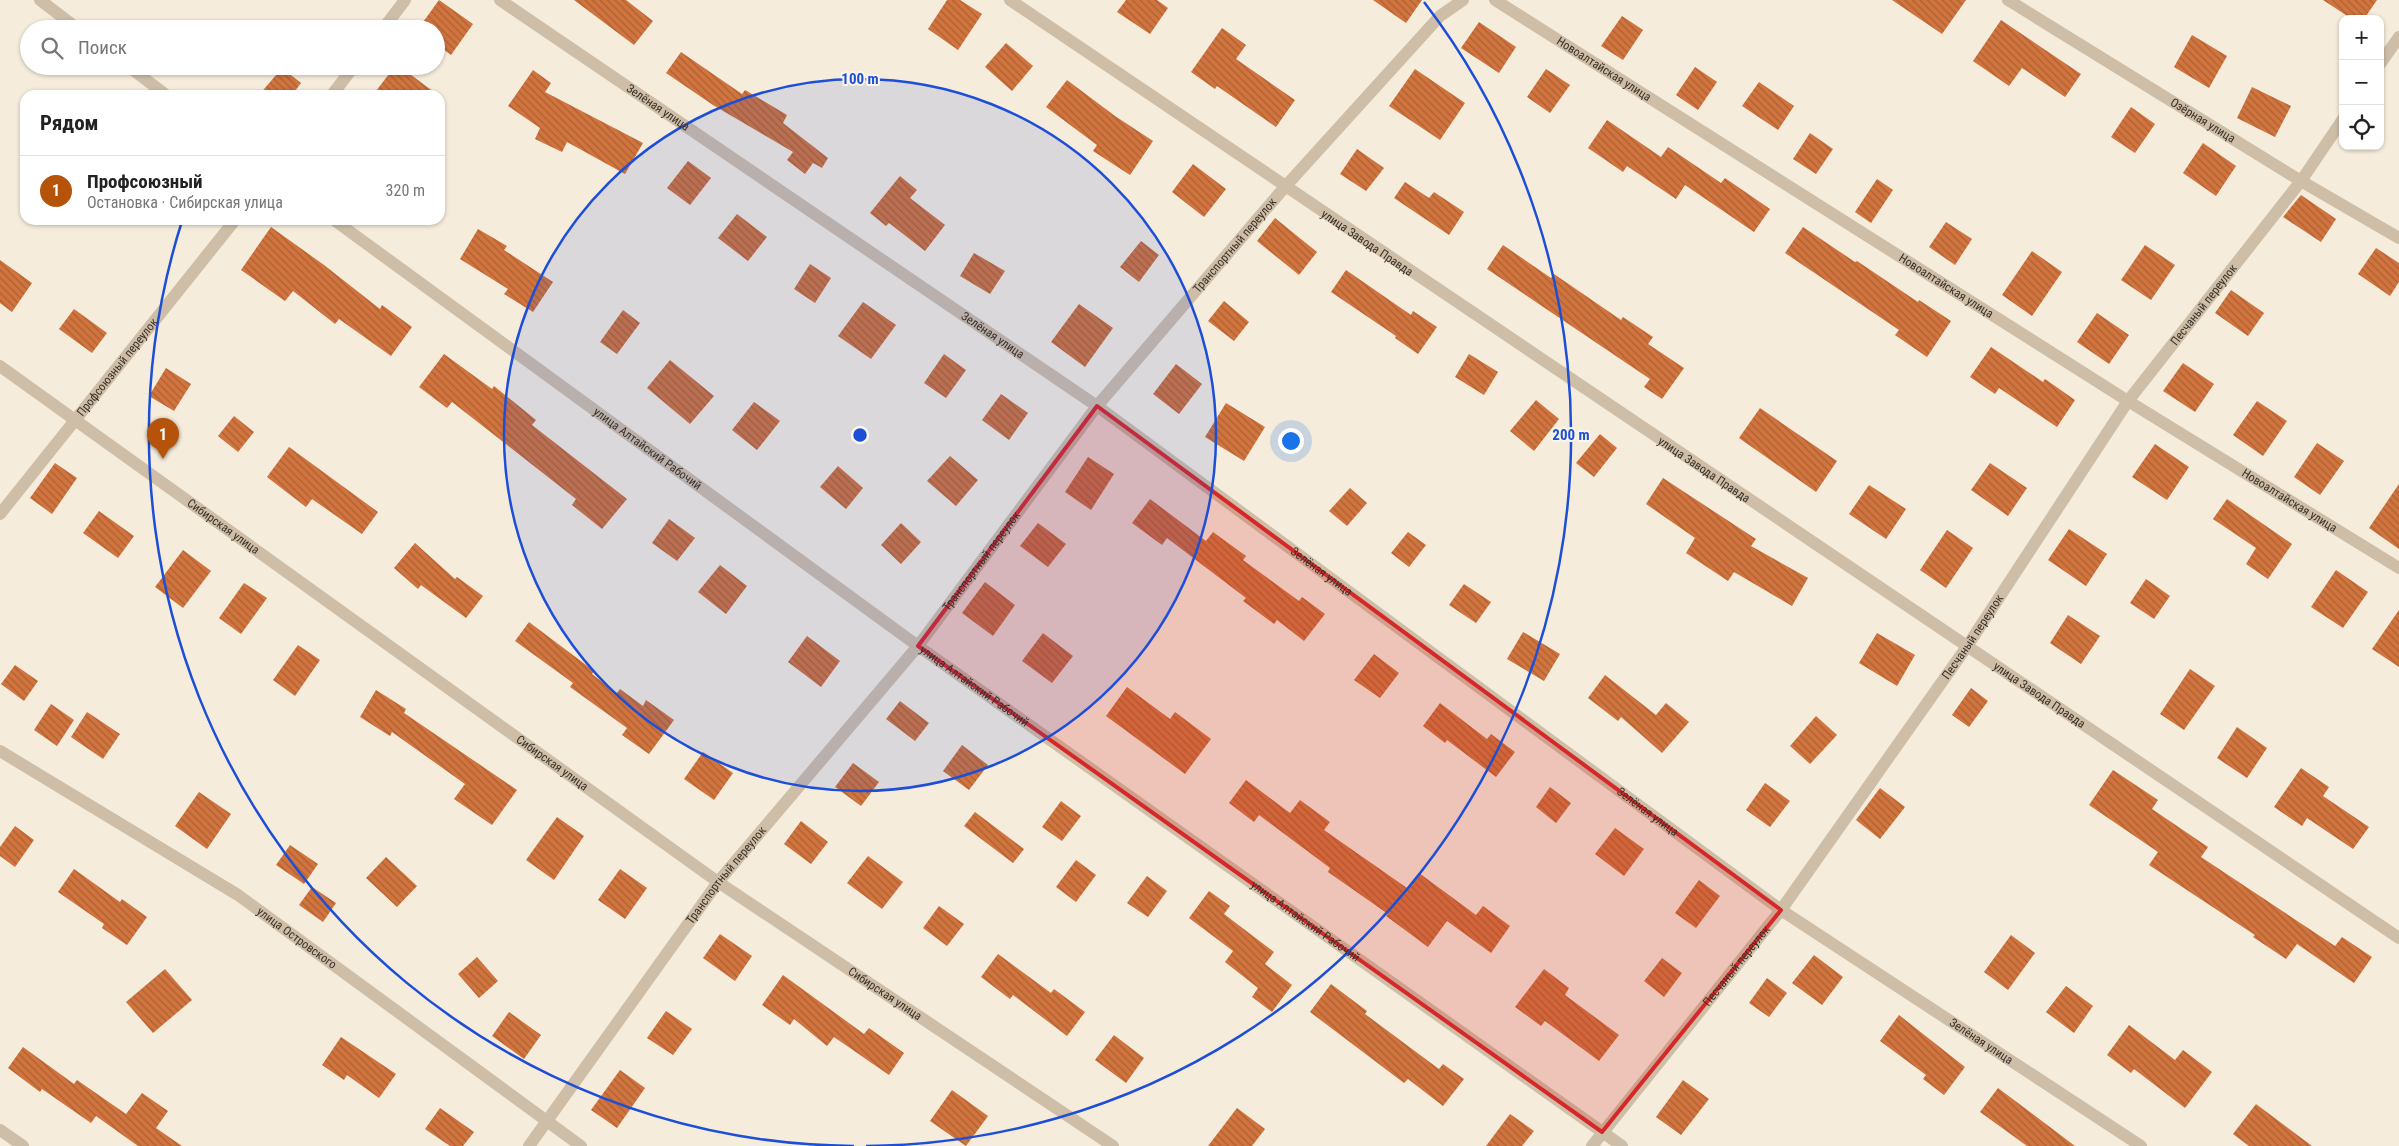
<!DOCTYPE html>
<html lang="ru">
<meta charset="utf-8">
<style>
:root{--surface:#fff;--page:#f2f2f2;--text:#222;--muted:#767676;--line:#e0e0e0;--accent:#b45309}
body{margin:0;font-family:"Roboto Condensed",sans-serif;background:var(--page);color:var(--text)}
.controls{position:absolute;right:15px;top:15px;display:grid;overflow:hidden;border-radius:10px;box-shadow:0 1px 4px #0004}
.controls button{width:45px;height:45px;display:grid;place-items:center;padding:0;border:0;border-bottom:1px solid var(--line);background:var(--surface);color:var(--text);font:25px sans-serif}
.you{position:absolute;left:1290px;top:440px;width:18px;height:18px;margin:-12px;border:4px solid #fff;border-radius:50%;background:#1a73e8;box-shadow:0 0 0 8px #1a73e833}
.badge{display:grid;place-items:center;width:32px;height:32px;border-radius:50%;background:var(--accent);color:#fff;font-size:16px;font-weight:700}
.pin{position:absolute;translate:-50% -41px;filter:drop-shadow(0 1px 2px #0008)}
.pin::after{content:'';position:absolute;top:26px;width:18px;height:15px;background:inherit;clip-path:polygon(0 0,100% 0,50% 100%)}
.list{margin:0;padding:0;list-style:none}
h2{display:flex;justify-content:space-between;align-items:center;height:65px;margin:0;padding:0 20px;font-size:21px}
h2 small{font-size:16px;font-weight:400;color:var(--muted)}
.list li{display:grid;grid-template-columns:32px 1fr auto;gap:15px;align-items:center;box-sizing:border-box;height:70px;padding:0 20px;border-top:1px solid var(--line)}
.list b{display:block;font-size:19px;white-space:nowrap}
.list p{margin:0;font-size:16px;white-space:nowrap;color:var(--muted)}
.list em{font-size:16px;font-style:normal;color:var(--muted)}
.icon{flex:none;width:28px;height:28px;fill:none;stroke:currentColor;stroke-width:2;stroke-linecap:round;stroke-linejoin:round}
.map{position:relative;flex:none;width:2399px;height:1146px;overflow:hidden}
.search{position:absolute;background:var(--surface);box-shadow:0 1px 4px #0004;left:20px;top:20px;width:425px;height:55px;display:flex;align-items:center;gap:12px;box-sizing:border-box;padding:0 18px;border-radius:28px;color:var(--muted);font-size:19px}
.panel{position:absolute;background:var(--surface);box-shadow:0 1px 4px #0004;left:20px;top:90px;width:425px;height:135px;border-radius:15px}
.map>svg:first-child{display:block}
</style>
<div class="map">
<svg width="2399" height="1146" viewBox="0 0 2399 1146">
<defs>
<pattern id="building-back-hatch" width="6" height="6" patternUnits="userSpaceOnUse" patternTransform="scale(1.25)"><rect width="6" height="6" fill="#d1743e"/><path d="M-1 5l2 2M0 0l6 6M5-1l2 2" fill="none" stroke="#ab6034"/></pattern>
</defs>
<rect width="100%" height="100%" fill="#f5ecdc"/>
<g fill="url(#building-back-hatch)">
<path d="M439,0L473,24L451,55L436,44V29H418Z"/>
<path d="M574,0H626L653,21L634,45Z"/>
<path d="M947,0H960L982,14L958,50L928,29Z"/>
<path d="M1126,0H1157L1168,8L1150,34L1117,12Z"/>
<path d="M1373,0H1422L1406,23Z"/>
<path d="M1892,0H1966L1942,34Z"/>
<path d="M2323,0H2377L2364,19H2352Z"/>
<path d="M1622,16L1643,30L1623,60L1601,46Z"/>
<path d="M2001,20L2081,74L2065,97L2022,68L2009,86L1973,61Z"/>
<path d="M1479,22L1516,47L1499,73L1461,48Z"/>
<path d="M1222,28L1246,45L1236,59L1295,100L1276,127L1217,86L1215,89L1191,72Z"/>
<path d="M2192,35L2227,56L2209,88L2174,67Z"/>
<path d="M1006,43L1033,66L1012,91L985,67Z"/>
<path d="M681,52L742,94L745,90L787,115L783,123L828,158L822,168L813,163L805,174L787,160L793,152L713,105L666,73Z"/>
<path d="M395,66H399L438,95H373Z"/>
<path d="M1695,67L1717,82L1698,110L1676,95Z"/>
<path d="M282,68L301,83L292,95H259Z"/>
<path d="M1415,69L1465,103L1440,140L1389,106Z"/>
<path d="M1546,69L1570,85L1550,113L1527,97Z"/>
<path d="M533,70L551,83L545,92L643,143L625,174L567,142L562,152L535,139L540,128L508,106Z"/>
<path d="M1067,80L1115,116L1153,141L1130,175L1093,151L1097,145L1046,107Z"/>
<path d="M1759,82L1794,106L1778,130L1742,106Z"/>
<path d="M2252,87L2291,106L2275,137L2237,118Z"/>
<path d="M2131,107L2155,124L2135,153L2111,137Z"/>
<path d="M1607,120L1661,157L1668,147L1721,183L1725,178L1770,209L1754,232L1685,185L1676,199L1627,166L1623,172L1588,148Z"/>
<path d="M1810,133L1833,149L1816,174L1793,159Z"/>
<path d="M2203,143L2236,166L2216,196L2183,173Z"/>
<path d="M1357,149L1384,168L1366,191L1340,174Z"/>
<path d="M688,161L711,178L690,205L667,188Z"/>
<path d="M1193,164L1226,189L1204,217L1172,192Z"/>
<path d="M900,176L917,190L910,198L945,225L925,251L889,223L886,226L870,213Z"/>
<path d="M1877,179L1893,190L1871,223L1855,212Z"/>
<path d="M1405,182L1429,198L1434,192L1464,212L1449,235L1394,198Z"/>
<path d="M2301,195L2336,219L2321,242L2283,217Z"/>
<path d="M737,214L767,237L748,261L718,238Z"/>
<path d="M1275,218L1317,252L1299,275L1257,241Z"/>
<path d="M1946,222L1972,239L1955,265L1929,247Z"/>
<path d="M271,227L324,265L380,309L382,305L412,327L391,356L339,319L335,324L293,291L285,301L241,270Z"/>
<path d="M1803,227L1855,262L1857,261L1918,302L1919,300L1951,321L1927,357L1895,335L1899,330L1785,253Z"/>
<path d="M478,229L507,246L504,250L553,282L533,312L504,294L508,289L460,259Z"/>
<path d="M1141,241L1159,255L1139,282L1120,267Z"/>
<path d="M1503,245L1551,278L1554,274L1621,320L1623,317L1653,337L1648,344L1684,368L1662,399L1644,387L1650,379L1487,269Z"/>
<path d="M2145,245L2175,265L2151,300L2121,280Z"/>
<path d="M2376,248L2399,263V282L2390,296L2358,274Z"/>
<path d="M2032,251L2062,272L2032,316L2002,295Z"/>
<path d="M974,253L1005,271L990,294L960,276Z"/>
<path d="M0,260L32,283L12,312L0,303Z"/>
<path d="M810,264L831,278L815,303L794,289Z"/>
<path d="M1346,270L1411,315L1413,311L1437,327L1418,354L1395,338L1396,336L1331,292Z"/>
<path d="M2231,290L2264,313L2248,336L2215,313Z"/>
<path d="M1224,301L1249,322L1234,341L1208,321Z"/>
<path d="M863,302L896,325L871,359L838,336Z"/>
<path d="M1079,304L1113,328L1085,367L1051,342Z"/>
<path d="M74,309L107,333L92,353L59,329Z"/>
<path d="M623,310L640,323L617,354L600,342Z"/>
<path d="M2097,313L2129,335L2109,364L2077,342Z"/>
<path d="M1991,347L2043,382L2045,379L2075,400L2057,427L1999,388L1995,394L1970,377Z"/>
<path d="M444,354L492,389L494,386L536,420L532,425L627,499L602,529L572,505L576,499L452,402L447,408L419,387Z"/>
<path d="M944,354L966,370L946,398L924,383Z"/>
<path d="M1469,354L1498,372L1484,395L1455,377Z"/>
<path d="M670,360L714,396L690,424L647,388Z"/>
<path d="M2183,363L2214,384L2195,412L2163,391Z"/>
<path d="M1176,364L1202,384L1179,414L1153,394Z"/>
<path d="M166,368L191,384L174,411L149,396Z"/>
<path d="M1001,394L1028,413L1009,440L982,420Z"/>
<path d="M1536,400L1559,419L1534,451L1510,431Z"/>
<path d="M2257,401L2287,421L2263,456L2233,435Z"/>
<path d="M754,402L780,421L757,450L732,430Z"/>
<path d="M1226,403L1265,427L1244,461L1205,437Z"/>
<path d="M1760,408L1837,461L1816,492L1739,438Z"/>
<path d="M234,416L254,432L238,452L218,436Z"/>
<path d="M1600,434L1617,448L1594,477L1576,463Z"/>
<path d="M2317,443L2344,461L2320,495L2294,477Z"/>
<path d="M2155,444L2189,467L2167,500L2132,477Z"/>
<path d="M289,447L378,512L362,534L312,499L306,507L267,477Z"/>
<path d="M950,456L978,480L956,506L927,481Z"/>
<path d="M1088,457L1114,474L1091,510L1065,492Z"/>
<path d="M55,463L77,478L52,514L30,498Z"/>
<path d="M1990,463L2027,488L2008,516L1971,490Z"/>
<path d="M838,466L863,488L846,509L820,487Z"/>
<path d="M1663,478L1756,539L1751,546L1808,578L1792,606L1734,572L1728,581L1686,553L1695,538L1646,504Z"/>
<path d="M2399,484V549L2369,528Z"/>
<path d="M1869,485L1906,509L1886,539L1849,514Z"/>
<path d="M1350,488L1367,503L1347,526L1329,511Z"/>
<path d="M1150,499L1206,541L1213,532L1246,556L1243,560L1299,601L1302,597L1325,614L1304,641L1277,620L1274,624L1243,601L1246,598L1167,538L1162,545L1132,523Z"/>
<path d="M2227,499L2292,544L2268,579L2246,564L2256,548L2213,519Z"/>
<path d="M99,511L134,536L118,558L83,533Z"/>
<path d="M669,519L695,538L677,561L652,543Z"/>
<path d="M901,523L921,542L901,564L881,545Z"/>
<path d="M1038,523L1066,544L1048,567L1020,546Z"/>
<path d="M2069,529L2107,554L2086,586L2048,560Z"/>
<path d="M1947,530L1973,548L1946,588L1920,570Z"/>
<path d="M1408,532L1426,545L1409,567L1391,553Z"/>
<path d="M415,543L455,579L457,577L483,596L466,618L421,585L418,589L394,568Z"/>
<path d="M183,550L211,571L183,608L155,587Z"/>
<path d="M720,565L747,586L726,614L698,592Z"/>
<path d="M2336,570L2368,592L2343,628L2311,607Z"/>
<path d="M2146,579L2170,596L2154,619L2130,603Z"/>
<path d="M985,582L1015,605L993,636L962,613Z"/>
<path d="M244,583L267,598L241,634L219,618Z"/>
<path d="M1464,584L1491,602L1476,623L1449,605Z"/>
<path d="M2399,610V667L2372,649Z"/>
<path d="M2068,615L2100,636L2081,664L2050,643Z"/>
<path d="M529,622L594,671L592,674L617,693L620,689L643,706L646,700L674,720L649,754L622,735L627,728L570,687L573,683L515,641Z"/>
<path d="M1523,632L1560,654L1544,681L1507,659Z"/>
<path d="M1043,633L1073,656L1052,683L1022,661Z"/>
<path d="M1877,633L1915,655L1897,686L1859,663Z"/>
<path d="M807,636L840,661L821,687L788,662Z"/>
<path d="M298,645L320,660L295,696L273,680Z"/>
<path d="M1374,654L1399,673L1380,698L1354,680Z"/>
<path d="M15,665L38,681L24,701L1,684Z"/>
<path d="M2190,669L2215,686L2184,730L2160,714Z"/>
<path d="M1605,675L1656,715L1666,703L1689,722L1662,753L1621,717L1618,721L1588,698Z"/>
<path d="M1127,687L1170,719L1175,712L1211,739L1185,774L1106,716Z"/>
<path d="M1971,688L1988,701L1969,727L1952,715Z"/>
<path d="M376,690L406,709L404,713L517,790L492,825L454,799L465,784L392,732L390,736L360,717Z"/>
<path d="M900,701L929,723L915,741L886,719Z"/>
<path d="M1440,703L1487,739L1491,734L1515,752L1496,777L1447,740L1445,743L1423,726Z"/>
<path d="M51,704L74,720L57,746L34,730Z"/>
<path d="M87,712L120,734L103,759L71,737Z"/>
<path d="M1816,716L1837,735L1810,764L1790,746Z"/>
<path d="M2237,727L2267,748L2247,778L2217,758Z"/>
<path d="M962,745L988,765L969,790L943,771Z"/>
<path d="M703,752L733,773L714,800L684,779Z"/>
<path d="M853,763L879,782L861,806L835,787Z"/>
<path d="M2301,768L2329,787L2323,796L2369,827L2353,849L2307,818L2302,826L2274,807Z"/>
<path d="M2113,770L2158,800L2152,809L2208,847L2201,857L2335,946L2342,937L2372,957L2354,983L2297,944L2286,959L2253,937L2255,935L2149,865L2158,852L2089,805Z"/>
<path d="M1246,780L1290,813L1300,800L1330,822L1324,830L1407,888L1419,873L1476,915L1483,906L1510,926L1491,953L1447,921L1428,947L1386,916L1388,914L1328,872L1330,868L1259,815L1254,822L1229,803Z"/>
<path d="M1765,783L1790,801L1770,827L1746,810Z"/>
<path d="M1550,787L1571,803L1556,823L1536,807Z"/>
<path d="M1880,788L1905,807L1880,839L1856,820Z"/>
<path d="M199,792L231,814L207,849L175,826Z"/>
<path d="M1061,801L1081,816L1062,841L1042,827Z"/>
<path d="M975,812L1024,849L1013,863L964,826Z"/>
<path d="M557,817L584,836L554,880L526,860Z"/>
<path d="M801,821L828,842L811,864L784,844Z"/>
<path d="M15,826L34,840L15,867L0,856V847Z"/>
<path d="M1615,828L1644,849L1624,876L1595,854Z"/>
<path d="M290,845L318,864L304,884L276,865Z"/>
<path d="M868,856L903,882L882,909L847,883Z"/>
<path d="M386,857L417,886L397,907L366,878Z"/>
<path d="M1076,860L1096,875L1076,902L1056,887Z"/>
<path d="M74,869L120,902L122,899L147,917L127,945L102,928L104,924L58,892Z"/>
<path d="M620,869L647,888L625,919L598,900Z"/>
<path d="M1147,876L1167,891L1148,917L1127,903Z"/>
<path d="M1699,880L1720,896L1696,928L1675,913Z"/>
<path d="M312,887L336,903L323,922L299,905Z"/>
<path d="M1209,891L1230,906L1224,914L1274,952L1265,964L1292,985L1272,1012L1252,997L1258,988L1225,962L1233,951L1189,918Z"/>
<path d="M939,906L964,924L947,946L923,928Z"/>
<path d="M720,934L752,956L735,981L703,958Z"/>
<path d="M2011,935L2035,953L2008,990L1984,972Z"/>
<path d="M998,954L1051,993L1054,989L1085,1012L1067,1036L1013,995L1010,999L981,977Z"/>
<path d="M1814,955L1843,977L1822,1005L1792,983Z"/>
<path d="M477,957L498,981L479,998L458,974Z"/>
<path d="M1662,958L1682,973L1664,997L1644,981Z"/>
<path d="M165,969L192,1000L153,1033L126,1002Z"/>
<path d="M1544,969L1569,988L1565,995L1619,1035L1599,1061L1545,1021L1541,1026L1515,1007Z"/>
<path d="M783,975L864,1034L869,1028L904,1053L889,1075L834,1037L827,1046L794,1019L790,1025L762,1005Z"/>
<path d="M1767,978L1787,993L1769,1017L1749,1003Z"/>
<path d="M1331,984L1367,1011L1365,1014L1439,1069L1443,1064L1464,1079L1443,1106L1408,1079L1404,1083L1310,1012Z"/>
<path d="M2066,986L2093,1006L2074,1033L2046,1012Z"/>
<path d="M666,1011L692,1029L673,1055L647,1038Z"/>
<path d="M509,1012L541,1035L524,1059L492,1036Z"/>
<path d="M1899,1015L1965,1067L1944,1095L1923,1079L1926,1075L1880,1041Z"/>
<path d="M2129,1025L2175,1060L2183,1050L2212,1072L2185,1108L2134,1069L2131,1073L2107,1055Z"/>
<path d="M1114,1035L1144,1058L1126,1083L1095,1060Z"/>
<path d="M341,1037L396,1074L379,1098L347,1075L344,1080L322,1065Z"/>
<path d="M23,1047L74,1084L77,1080L126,1114L142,1093L168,1111L156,1128L182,1146H138L96,1116L91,1123L42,1089L40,1092L8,1068Z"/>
<path d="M620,1070L645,1088L617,1128L591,1110Z"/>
<path d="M1683,1080L1709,1099L1681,1135L1656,1117Z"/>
<path d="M1998,1088L2075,1146H2027L1980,1112Z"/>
<path d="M952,1090L988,1116L966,1146L930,1121Z"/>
<path d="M2256,1104L2312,1146H2249L2233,1134Z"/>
<path d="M440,1108L474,1132L463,1146H450L425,1129Z"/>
<path d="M1237,1108L1265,1129L1252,1146H1208Z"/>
<path d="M1510,1114L1534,1131L1522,1146H1486Z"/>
</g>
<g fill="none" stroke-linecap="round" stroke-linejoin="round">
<g stroke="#cebea7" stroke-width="12">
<path d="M40,0L78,29"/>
<path id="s1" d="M500,0L1097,406L1781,910L2141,1146"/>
<path id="s2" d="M1010,0C1471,316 1937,624 2399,938"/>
<path id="s3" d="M1495,0L2128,401L2399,568"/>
<path id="s4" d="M2008,0L2301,181L2399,238"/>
<path d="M383,29L405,0"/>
<path d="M2380,64L2399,37"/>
<path d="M128,66L166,95"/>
<path d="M332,95L354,66"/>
<path id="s5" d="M334,220L918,646L1622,1146"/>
<path id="s6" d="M0,366L718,882L1113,1146"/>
<path id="s7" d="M0,514L235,220"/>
<path id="s8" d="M0,751L238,895L581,1146"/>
<path d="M0,1130L23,1146"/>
<path id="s9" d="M529,1146L718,882L918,646L1097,406L1284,188L1440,16L1463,0"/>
<path id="s10" d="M1592,1146L1781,910L1968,645L2128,401L2301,181L2343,119"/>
</g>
</g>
<path fill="#d62828" fill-opacity="0.2" stroke="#d62828" stroke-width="4" stroke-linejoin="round" d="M1097,406L1781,910L1602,1132L918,646Z"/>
<circle cx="860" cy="435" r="356" fill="#1d4ed8" fill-opacity=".12"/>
<g fill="none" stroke="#1d4ed8" stroke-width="2.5">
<circle cx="860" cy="435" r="356"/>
<path d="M854 1146A711 711 0 0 1 182 221M1424 2A711 711 0 0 1 866 1146"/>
</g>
<g text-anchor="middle" stroke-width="4" stroke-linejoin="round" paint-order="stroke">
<g font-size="12" fill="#3a3028" stroke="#fbf5ea">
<text dy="4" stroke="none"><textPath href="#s3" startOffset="129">Новоалтайская улица</textPath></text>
<text dy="4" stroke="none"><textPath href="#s1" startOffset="191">Зелёная улица</textPath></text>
<text dy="4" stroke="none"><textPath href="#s4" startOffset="229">Озёрная улица</textPath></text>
<text dy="4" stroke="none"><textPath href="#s2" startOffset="432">улица Завода Правда</textPath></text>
<text dy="4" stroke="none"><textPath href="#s9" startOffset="1145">Транспортный переулок</textPath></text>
<text dy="4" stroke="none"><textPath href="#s3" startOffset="534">Новоалтайская улица</textPath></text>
<text dy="4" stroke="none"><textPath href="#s10" startOffset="1041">Песчаный переулок</textPath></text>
<text dy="4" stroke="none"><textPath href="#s1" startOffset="596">Зелёная улица</textPath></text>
<text dy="4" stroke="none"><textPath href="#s7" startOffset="188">Профсоюзный переулок</textPath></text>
<text dy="4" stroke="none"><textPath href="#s5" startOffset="388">улица Алтайский Рабочий</textPath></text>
<text dy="4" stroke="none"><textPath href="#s2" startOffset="838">улица Завода Правда</textPath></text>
<text dy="4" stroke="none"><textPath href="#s3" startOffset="939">Новоалтайская улица</textPath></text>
<text dy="4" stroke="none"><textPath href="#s6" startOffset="275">Сибирская улица</textPath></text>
<text dy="4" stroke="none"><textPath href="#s9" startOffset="740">Транспортный переулок</textPath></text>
<text dy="4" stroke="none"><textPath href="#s1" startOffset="1001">Зелёная улица</textPath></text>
<text dy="4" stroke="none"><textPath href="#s10" startOffset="636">Песчаный переулок</textPath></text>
<text dy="4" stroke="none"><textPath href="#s5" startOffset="792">улица Алтайский Рабочий</textPath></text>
<text dy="4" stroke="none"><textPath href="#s2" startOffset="1242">улица Завода Правда</textPath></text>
<text dy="4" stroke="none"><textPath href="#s6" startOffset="680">Сибирская улица</textPath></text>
<text dy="4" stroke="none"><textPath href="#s1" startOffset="1406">Зелёная улица</textPath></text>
<text dy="4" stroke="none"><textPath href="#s9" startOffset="335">Транспортный переулок</textPath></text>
<text dy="4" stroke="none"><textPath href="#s5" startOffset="1198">улица Алтайский Рабочий</textPath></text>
<text dy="4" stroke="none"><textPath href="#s8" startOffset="351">улица Островского</textPath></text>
<text dy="4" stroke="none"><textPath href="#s10" startOffset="231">Песчаный переулок</textPath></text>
<text dy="4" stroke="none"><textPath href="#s6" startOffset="1085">Сибирская улица</textPath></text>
<text dy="4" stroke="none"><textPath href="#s1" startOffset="1811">Зелёная улица</textPath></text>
</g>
</g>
<circle cx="860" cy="435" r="8" fill="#1d4ed8" stroke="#fbf5ea" stroke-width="2.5"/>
<g font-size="15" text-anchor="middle" font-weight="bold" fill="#1d4ed8" stroke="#fbf5ea" stroke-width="4" stroke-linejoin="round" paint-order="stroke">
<text x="860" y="84">100 m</text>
<text x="1571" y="440">200 m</text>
</g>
</svg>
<div class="controls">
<button>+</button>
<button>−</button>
<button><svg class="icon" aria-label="locate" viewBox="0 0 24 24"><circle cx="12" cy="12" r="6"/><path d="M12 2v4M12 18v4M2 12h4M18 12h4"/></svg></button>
</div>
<div class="you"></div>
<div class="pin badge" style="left:163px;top:459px">1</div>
<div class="search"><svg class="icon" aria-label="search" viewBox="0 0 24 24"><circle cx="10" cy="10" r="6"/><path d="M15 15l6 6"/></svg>Поиск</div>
<section class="panel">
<h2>Рядом<small></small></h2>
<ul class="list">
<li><span class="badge">1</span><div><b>Профсоюзный</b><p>Остановка · Сибирская улица</p></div><em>320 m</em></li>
</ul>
</section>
</div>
